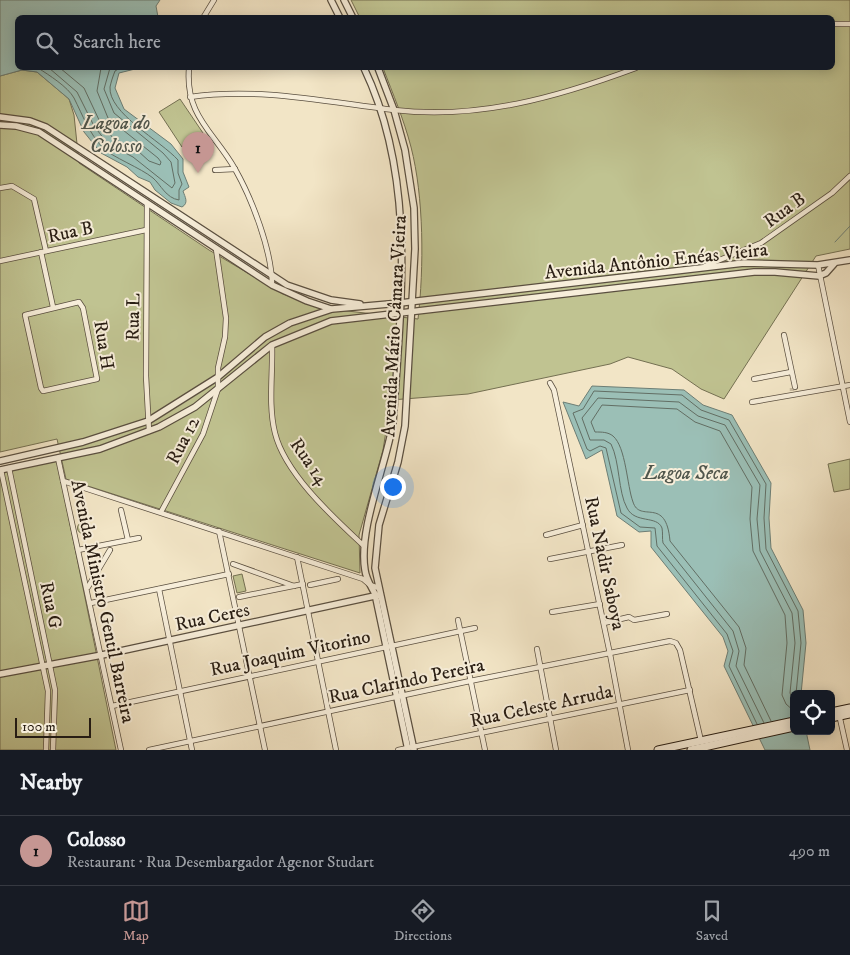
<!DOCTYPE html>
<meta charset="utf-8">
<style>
:root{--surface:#171b24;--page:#242831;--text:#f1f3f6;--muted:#9ea1a6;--line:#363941;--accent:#c59692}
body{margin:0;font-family:"IM FELL DW Pica",serif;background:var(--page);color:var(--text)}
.controls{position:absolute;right:15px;bottom:15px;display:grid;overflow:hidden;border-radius:8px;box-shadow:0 2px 12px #0003}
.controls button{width:45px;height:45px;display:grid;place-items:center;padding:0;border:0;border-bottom:1px solid var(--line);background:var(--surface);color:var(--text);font:25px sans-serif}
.scale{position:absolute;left:15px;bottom:12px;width:76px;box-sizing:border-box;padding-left:5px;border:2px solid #281d13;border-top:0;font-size:14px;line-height:18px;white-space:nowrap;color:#281d13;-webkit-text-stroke:4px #f7eeda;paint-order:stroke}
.you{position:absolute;left:392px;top:486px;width:18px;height:18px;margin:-12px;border:4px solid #fff;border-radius:50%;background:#1a73e8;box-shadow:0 0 0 8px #1a73e833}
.badge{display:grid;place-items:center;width:32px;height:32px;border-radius:50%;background:var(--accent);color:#111;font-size:16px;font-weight:700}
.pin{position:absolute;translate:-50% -41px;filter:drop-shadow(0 1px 2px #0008)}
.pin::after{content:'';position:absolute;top:26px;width:18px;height:15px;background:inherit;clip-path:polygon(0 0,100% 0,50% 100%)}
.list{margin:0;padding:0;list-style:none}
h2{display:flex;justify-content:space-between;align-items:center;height:65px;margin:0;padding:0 20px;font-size:21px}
h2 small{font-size:16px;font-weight:400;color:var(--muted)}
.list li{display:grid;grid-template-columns:32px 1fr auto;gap:15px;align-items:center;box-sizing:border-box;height:70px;padding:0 20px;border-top:1px solid var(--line)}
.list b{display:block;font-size:19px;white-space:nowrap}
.list p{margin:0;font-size:16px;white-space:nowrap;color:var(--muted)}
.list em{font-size:16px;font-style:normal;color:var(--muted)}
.icon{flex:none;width:28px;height:28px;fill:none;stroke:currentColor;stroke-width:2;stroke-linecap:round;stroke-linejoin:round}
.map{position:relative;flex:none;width:850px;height:750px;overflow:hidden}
.search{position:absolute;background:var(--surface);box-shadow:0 2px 12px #0003;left:15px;right:15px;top:15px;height:55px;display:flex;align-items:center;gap:12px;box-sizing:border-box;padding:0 18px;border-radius:8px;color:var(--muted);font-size:19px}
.sheet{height:135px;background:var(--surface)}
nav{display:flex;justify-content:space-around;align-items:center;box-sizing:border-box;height:70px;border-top:1px solid var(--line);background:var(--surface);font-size:14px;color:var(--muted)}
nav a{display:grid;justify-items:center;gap:2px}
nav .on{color:var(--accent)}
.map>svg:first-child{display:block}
</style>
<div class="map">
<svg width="850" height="750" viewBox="0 0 850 750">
<rect width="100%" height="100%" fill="#f2e5c6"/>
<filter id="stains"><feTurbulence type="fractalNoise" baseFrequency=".004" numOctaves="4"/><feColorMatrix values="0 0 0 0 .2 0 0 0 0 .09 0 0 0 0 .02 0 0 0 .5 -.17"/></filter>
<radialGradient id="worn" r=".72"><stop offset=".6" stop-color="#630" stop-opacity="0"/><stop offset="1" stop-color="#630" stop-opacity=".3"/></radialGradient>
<g fill="#c0c391" stroke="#747052">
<path d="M351,0H850V249L816,256L724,399L701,389L672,369L628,357L610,364L468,394L391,400L383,450L359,535L360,573L66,479L57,439L0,452V76L22,70L37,72L69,99L74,115L79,163L209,250L283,294L321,308L418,319C424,268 424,197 411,147C404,120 393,94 383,68H832V18H360Z"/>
<path d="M180,99L203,133L182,147L159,112Z"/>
<path d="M850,459V489L834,492L828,464Z"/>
<path d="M57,460L116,750H0V472Z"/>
<circle cx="83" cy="528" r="5.5"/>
<path d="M242,574L246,591L237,593L233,576Z"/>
</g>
<g fill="#9bbfb6" stroke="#6d7e75">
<path d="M0,0H160L156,6L158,17L18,18V68H139L119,73L115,88L124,109L171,144L183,159V172L189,187L183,191C185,197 189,203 182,207L171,203L155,190L150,182L138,177L127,167L101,153L84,132L69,99L37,72L22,70L0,76Z"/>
<path d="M592,386L684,390L703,405L732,415L771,483L769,518L771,548L803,610L806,643L801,694H794V731H806L810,750H765L724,666L728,651L723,637L651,547V531L639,532L617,516L602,450L586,459L563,402L579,406Z"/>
</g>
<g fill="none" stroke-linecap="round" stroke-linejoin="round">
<g stroke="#626e64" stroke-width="1">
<path d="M38,68C49,75 68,87 74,98C83,116 89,133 103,148C112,157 141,168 153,178C161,185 166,198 179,200V190L182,184L178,173V160C161,141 108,113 110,87C111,82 113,76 115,71L120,68"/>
<path d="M49,68L77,92L94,126L108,144L133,157L172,188L175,183L171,162L163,153L114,113L104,89L110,68"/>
<path d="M60,68L84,88L100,122L113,138L138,151L149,161L160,165L161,162L158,158L108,118L97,91L101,68"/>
<path d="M771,721L744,665L746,648L739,627L670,541C666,495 640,524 633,502C627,486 626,447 613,436C608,432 602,432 595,432L591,422L602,405L677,409L695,422L720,431L752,487L750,519L753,551L785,615L787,643L782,695L786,704L794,711"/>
<path d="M764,723L736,666L739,651L733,631L663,543C662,539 663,533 662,528C657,515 635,524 627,508C618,492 620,462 611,444L604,440H590L582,418L598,398L679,402L698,416L725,425L760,485L757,519L760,551L792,613L795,643L790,693L794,702"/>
<path d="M757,724L729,666L733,651L727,634L657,546L655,528L640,527L621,513L606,448L600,446L590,451L587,449L573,413L583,409L594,391L682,395L701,410L729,420L766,484L764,518L766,549L798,611L801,643L796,694"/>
</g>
<path stroke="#6d7e75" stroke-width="1" d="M835,242L850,226"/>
<path stroke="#cabda2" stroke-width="4.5" stroke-dasharray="4.5 2" stroke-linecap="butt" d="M792,388V391"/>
<defs>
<g id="minor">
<path d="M203,18L214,0"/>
<path d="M832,24H850"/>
<path d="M189,68C185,116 214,132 235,169C252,199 272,251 272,285"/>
<path d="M190,97C258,87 326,102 394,110C478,120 558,97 636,68"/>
<path d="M215,170L235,169"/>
<path d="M0,188L12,186L34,199L46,251"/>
<path d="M147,203L146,376L149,431"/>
<path d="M41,252L53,307"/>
<path d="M0,261L146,230"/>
<path d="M818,265L850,422"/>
<path d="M705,266L761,243L832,193L850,176"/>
<path d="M79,302L83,308L97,379L43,391L41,388L25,315Z"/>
<path d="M784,335L795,387"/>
<path d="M272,345C273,374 268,405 275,433C285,474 334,518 364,546"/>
<path d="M754,379L791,372"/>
<path d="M550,383L554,390L610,654L628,750"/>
<path d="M752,402L850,385"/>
<path d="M58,458L121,750"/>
<path d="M9,468L55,690L53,750"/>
<path d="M1,470L48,691L46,750"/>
<path d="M63,481L363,579L370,585L379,588"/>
<path d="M121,510L128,540"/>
<path d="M161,512L203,434L218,389V368L225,337L226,318L216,249"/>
<path d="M219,531L265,750"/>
<path d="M546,535L583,525"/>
<path d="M78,550L139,538"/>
<path d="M297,557L336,750"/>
<path d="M550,559L622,545"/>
<path d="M233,564L294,586"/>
<path d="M310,585L338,579"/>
<path d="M88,587L110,550"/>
<path d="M159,589L192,750"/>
<path d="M239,597L303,584"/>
<path d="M91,603L229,574"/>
<path d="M552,612L600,604"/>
<path d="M458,620L485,750"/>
<path d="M604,623L629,617L634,620L667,614"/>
<path d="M537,649L556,750"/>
<path d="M112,706L475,628"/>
<path d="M839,714L847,750"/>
<path d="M149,750L470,681L670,641L676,643L680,650L701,741"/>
<path d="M398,750L690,690"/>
</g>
<g id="tertiary">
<path d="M331,0L340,18"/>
<path d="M344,0L353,18"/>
<path d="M364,68C417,179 401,304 393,423C386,465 358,530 365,570C366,579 371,586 375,594L408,750"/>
<path d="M378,68L394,110L405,150L414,208L415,249L405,426L398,462L379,525L375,568L414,750"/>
<path d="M0,117L30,121L46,127L287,285L331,300L360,304"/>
<path d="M0,125L16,126L39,132L272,285L307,301L331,309"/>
<path d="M0,461L83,442L148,421L218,377L265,337L290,323L332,309L400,303L744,263L818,265L850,260"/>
<path d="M0,470L100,449L159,427L195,407L272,345L331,321L754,272H775L819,276L826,273L834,264"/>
<path d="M0,674L102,655L379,595"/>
</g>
<g id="secondary">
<path d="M831,712L850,708"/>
<path d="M831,718L850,714"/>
<path d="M658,750L794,721"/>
<path d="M691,750L794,727"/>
</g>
</defs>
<use href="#minor" stroke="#5a4f40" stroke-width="6"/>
<use href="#tertiary" stroke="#5a4f40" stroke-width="8"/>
<use href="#secondary" stroke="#281d13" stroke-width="9"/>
<use href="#minor" stroke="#f7eeda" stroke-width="4.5"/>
<use href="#tertiary" stroke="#f7eeda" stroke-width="5.5"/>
<use href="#secondary" stroke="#f7eeda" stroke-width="7"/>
</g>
<g text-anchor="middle" stroke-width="4" stroke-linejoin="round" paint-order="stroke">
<g font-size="19" fill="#281d13" stroke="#f7eeda">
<text transform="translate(784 209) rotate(-36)" y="7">Rua B</text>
<text transform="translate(70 231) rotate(-12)" y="7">Rua B</text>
<text transform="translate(656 260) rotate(-6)" y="7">Avenida Antônio Enéas Vieira</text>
<text transform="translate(132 317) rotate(-89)" y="7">Rua L</text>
<text transform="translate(393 326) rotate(-87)" y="7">Avenida Mário Câmara Vieira</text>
<text transform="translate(105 345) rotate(81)" y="7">Rua H</text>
<text transform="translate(182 440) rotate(-63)" y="7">Rua 12</text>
<text transform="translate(310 461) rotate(55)" y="7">Rua 14</text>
<text transform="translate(606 563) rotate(78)" y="7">Rua Nadir Saboya</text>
<text transform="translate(104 601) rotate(78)" y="7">Avenida Ministro Gentil Barreira</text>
<text transform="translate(52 605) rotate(78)" y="7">Rua G</text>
<text transform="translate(212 616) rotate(-12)" y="7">Rua Ceres</text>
<text transform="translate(290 652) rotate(-12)" y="7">Rua Joaquim Vitorino</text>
<text transform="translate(406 680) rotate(-12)" y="7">Rua Clarindo Pereira</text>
<text transform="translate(541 705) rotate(-12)" y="7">Rua Celeste Arruda</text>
</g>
<g font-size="20" font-style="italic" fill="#50564c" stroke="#f7eeda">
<text x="116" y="129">Lagoa do<tspan x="116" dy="23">Colosso</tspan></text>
<text x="686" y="479">Lagoa Seca</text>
</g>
</g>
<rect width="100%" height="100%" filter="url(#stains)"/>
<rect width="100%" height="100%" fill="url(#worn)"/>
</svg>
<div class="controls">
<button><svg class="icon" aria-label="locate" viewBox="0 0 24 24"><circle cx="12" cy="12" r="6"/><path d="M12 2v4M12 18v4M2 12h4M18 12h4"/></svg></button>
</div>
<div class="scale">100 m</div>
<div class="you"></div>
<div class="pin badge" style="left:198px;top:173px">1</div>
<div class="search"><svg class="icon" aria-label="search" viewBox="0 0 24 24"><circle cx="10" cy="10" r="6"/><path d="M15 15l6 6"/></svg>Search here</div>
</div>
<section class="sheet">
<h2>Nearby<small></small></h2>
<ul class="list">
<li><span class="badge">1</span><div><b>Colosso</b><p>Restaurant · Rua Desembargador Agenor Studart</p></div><em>490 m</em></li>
</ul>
</section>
<nav>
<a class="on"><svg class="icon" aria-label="map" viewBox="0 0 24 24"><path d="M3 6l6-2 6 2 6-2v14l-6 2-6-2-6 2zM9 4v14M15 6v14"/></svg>Map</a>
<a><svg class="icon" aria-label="directions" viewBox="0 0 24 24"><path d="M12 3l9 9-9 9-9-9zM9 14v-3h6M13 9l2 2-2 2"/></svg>Directions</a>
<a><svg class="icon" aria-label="saved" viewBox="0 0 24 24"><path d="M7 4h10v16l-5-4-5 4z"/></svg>Saved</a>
</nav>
